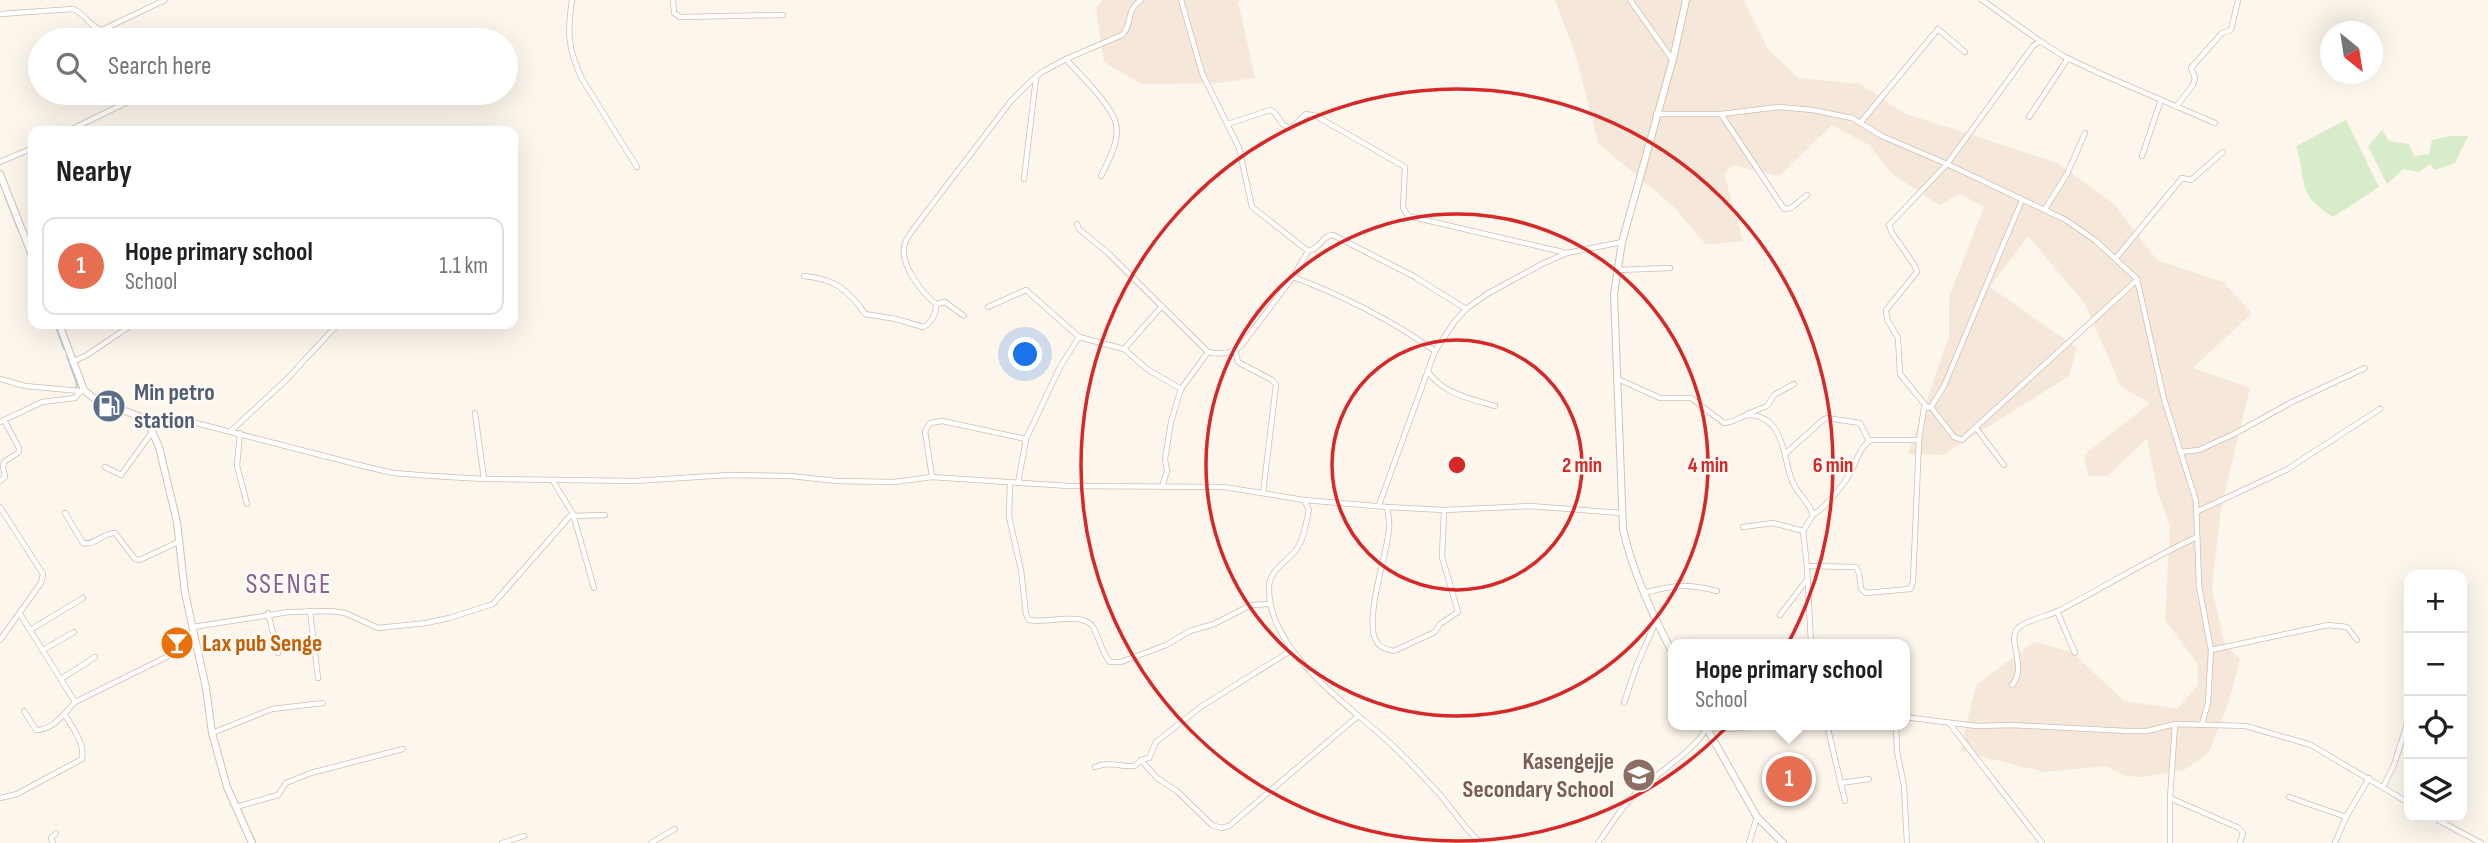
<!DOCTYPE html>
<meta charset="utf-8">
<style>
:root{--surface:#fff;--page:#f6f6f6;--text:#202124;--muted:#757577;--line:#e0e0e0;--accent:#e76f51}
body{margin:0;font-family:"Sofia Sans Condensed",sans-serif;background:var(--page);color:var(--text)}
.controls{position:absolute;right:21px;bottom:21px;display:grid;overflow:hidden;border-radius:14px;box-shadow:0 7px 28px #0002}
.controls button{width:63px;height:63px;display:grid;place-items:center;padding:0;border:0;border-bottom:2px solid var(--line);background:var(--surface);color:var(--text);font:35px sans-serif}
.compass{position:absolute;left:2320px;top:21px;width:63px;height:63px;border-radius:50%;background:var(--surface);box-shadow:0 7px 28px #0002;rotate:150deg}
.you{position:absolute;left:1026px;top:355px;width:24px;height:24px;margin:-18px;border:5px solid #fff;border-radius:50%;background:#1a73e8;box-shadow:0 0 0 10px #1a73e833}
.badge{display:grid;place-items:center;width:46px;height:46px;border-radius:50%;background:var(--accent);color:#fff;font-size:23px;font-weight:700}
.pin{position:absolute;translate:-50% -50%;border:4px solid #fff;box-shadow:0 2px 7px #0006}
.popup{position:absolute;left:1668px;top:639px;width:242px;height:91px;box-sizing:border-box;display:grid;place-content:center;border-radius:14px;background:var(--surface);filter:drop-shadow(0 2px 5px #0005);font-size:23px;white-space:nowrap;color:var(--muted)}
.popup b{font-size:26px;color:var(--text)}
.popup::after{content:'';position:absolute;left:50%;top:100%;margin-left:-14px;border:14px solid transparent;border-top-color:var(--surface)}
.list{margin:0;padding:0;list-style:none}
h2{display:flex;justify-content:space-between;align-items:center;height:91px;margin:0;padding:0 28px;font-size:30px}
h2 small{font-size:23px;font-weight:400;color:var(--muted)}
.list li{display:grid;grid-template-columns:46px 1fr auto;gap:21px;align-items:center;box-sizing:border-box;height:98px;margin:0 14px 14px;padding:0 14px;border:2px solid var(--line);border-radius:14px}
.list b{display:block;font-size:26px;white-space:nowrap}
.list p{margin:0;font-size:23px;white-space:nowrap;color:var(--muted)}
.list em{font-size:23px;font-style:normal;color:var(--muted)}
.icon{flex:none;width:38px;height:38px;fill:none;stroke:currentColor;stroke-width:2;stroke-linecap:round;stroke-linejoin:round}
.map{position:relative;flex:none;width:2488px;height:843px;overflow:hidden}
.search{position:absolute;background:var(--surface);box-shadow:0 7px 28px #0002;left:28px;top:28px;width:490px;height:77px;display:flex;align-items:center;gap:18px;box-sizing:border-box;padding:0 24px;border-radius:38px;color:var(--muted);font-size:26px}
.panel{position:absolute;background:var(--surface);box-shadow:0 7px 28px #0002;left:28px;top:126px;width:490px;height:203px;border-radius:14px}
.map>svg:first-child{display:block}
</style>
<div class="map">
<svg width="2488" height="843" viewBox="0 0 2488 843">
<rect width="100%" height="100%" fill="#fdf6ec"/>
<g fill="#f5e8da">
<path d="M1102,0H1242L1238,2L1255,78L1219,83L1141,84L1104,62L1096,8Z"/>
<path d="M1555,0H1744L1768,49L1798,78L1860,84L1904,113L2057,163L2114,204L2157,260L2223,282L2252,313L2193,368L2250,388L2221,509L2212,588L2225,645L2240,659L2229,701L2209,752L2184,770L2144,777L2125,776L2106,766L2044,772L1960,751L1976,685L2034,642L2072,652L2124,701L2177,709L2198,685L2197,663L2165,620L2170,526L2157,491L2147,438L2108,476H2088L2084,455L2150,403L2121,387L2085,304L2028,236L1990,287L2077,348L2069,376L1943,455L1908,454L1949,336V297L1984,207L1960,194L1939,205L1892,174L1869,145L1832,125L1779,176L1733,165L1724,174L1743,241L1706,245L1674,207L1598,143L1576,56Z"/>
</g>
<g fill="#d8ecc9">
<path d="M2346,120L2379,187L2333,217C2295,193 2308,183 2296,146Z"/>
<path d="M2382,130L2389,141L2409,144L2414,156L2429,154L2432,140L2450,136H2468L2455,163L2435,170L2430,164L2419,172L2403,169L2387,184L2368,146Z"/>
</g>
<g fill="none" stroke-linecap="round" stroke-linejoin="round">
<g stroke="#a5d3da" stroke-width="2">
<path d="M5,196L19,231"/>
<path d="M30,258L33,266"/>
<path d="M55,324L64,349"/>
<path d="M67,356L77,384L76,388"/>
<path d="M254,839L255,843"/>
</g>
<defs>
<g id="street">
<path d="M572,0C567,33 568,49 582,79L637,167"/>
<path d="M673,0L674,13L680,17L783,15"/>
<path d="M1181,0L1202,73L1239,148L1252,207L1308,251C1322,248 1322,235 1333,235L1415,277L1466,309"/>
<path d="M1630,0L1672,59"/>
<path d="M1982,0L2040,41"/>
<path d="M0,14L73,9C85,13 90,28 102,30L165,0"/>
<path d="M1066,59C1079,74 1112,105 1116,124C1120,141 1108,161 1101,176"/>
<path d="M2176,107L2193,85L2195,78L2191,68L2222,33L2231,30L2238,0"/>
<path d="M1656,114H1721L1779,107L1813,110L1852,118L1882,136L1947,164L2066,220L2096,241L2137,279L2164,399L2196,501L2199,586L2211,650L2208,703L2202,724"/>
<path d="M1721,114L1784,209L1791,208L1807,195"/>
<path d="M2029,117L2068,58"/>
<path d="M1861,122L1938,29L1965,52"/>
<path d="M1228,124L1270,110C1280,113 1279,127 1291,128L1306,114L1316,116L1405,167L1403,208L1408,216L1567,253"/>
<path d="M68,131L146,93"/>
<path d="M2142,156L2161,100"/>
<path d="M0,162L33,148"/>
<path d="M1024,179L1036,78"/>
<path d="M2045,209L2067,174L2085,133"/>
<path d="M1077,224L1079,229L1108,253L1208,352C1220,355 1231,354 1241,346L1293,277L1308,251"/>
<path d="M2116,258L2182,178L2191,180L2223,152"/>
<path d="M1618,270L1670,268"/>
<path d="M804,276C834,279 848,289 865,314L896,319L923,327C931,324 937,312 936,304C922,293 901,266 904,247C905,239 911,233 915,227L1011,101L1032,80L1042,72L1066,59L1122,35C1134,23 1124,12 1141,0"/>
<path d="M1293,277C1344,296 1391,320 1435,351"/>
<path d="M936,304L945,302L964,316"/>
<path d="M988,307L1026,290L1079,337L1124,349L1147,369L1181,389"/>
<path d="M1124,349L1162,306"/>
<path d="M1235,350L1238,362L1272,380L1276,385L1263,493"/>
<path d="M72,362L87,355L133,324"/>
<path d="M1429,373C1444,394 1471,399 1495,406"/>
<path d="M0,379L25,386L80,391"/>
<path d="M1618,379L1660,398H1691L1724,423C1734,423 1741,415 1750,415C1783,417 1783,454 1791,478C1795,492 1809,501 1813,515L1803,531L1807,566L1811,644"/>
<path d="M1926,406L1900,374L1898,338L1887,319L1886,310L1917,272L1915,266L1892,233L1889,225L1947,164L2033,46L2040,41L2063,56L2101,74L2215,123"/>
<path d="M1931,407L1944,386L2022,200"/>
<path d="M475,413L484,479"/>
<path d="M1747,414L1767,406L1774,395L1794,384"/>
<path d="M142,417H163L196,423L363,466L393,473L432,476L484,479L635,481L728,475L790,476L837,481L894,482L932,477L1069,486L1224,487L1304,500L1387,507L1444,510L1530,506L1621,513"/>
<path d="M0,422L42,402L75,398L81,391"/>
<path d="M1976,428L2004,465"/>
<path d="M232,430L286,380L338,324"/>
<path d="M240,433L237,466L247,504"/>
<path d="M2180,452L2199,450L2234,434L2292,402L2365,368"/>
<path d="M1785,454L1823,420L1827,418L1860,423L1869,441"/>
<path d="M105,467L121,475L152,432"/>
<path d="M932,477L925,431L930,423L942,421L1026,439"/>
<path d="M0,481L5,477L3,467L4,462L19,452V448L4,420"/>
<path d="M553,481L573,514L594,588"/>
<path d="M1010,483L1009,517L1021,570L1026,614L1029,620C1046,624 1083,611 1093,627C1100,639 1101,652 1110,662H1121L1166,645L1190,631L1214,624L1251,605L1270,604"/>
<path d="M1018,483L1026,439L1060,367L1079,337"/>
<path d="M1162,487L1167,471L1165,459L1171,422L1181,389L1208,352"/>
<path d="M1304,500L1309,510C1306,522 1304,540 1296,550C1286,563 1269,570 1269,588C1268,652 1349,705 1391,744C1405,757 1419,772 1432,786C1450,804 1462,827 1481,843"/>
<path d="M1379,505L1435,351L1455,321L1466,309L1487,294L1542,264L1567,253L1622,242"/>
<path d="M0,507L43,574L41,583L0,640"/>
<path d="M1387,507C1388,514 1390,521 1389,529C1387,555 1364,618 1376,641C1380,648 1386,649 1394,651L1435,632L1440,624L1458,612L1442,557L1444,510"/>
<path d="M2196,512L2286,470L2380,409"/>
<path d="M65,513L83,543C94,546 103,533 115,533L135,559L140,560L180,541"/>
<path d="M1813,515C1829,504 1841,488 1851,472C1857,461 1860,445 1872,440H1919"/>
<path d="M1743,527L1773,523L1803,531"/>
<path d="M1807,566L1856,567L1859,573L1861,589L1866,593L1910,589L1913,582L1919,440L1924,408L1931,407L1954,437L1962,440L1965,437L2137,280"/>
<path d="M1644,593C1674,585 1687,583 1717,591"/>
<path d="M310,611L318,678"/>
<path d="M2057,611L2075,653"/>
<path d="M268,613L278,653"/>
<path d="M20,614L75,702"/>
<path d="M1780,615L1806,581"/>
<path d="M193,627L289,612L332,611L345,613L378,628L426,623L449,618L493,604L570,516L605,515"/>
<path d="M30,630L83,598"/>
<path d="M43,650L74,632"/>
<path d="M2211,650L2328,625L2347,627L2357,640"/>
<path d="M61,679L95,657"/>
<path d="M2012,685C2028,667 2006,640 2018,628C2028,619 2046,617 2058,611C2105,587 2149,559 2197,537"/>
<path d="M1624,703L1636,667L1656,621"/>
<path d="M24,711L36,730C54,730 64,713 75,702L195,643"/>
<path d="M1904,717L1977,726L2011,725L2127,731H2147L2175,724L2246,726L2311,745L2409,803"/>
<path d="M1950,724L2042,843"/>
<path d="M2175,724L2170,798L2239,828L2243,833L2240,843"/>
<path d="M1827,725L1845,801"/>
<path d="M1896,725L1897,751L1904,786L1907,843"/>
<path d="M212,733L272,709L323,703"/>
<path d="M1141,760L1157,778L1177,791L1212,825L1221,828L1229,826L1358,716"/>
<path d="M1095,767C1110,761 1120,767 1135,766L1141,760L1149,758L1156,742L1202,706L1292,650"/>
<path d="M1841,783L1869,779"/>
<path d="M2383,787L2394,765L2409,718"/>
<path d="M2289,797L2346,817"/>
<path d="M0,798L17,794L82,759C85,744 73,728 65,715"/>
<path d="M236,807L278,795L286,783L311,773L403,749"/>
<path d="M2432,817L2481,843"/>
<path d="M53,843L51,838L56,833"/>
<path d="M502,843L524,836"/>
<path d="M651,843L675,829"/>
<path d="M1598,843C1610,827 1620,809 1634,795C1651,777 1699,748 1706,728L1731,729L1763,725"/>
<path d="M1749,843L1757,817"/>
<path d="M2170,843V798"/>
<path d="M2335,843L2346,817L2369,778"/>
</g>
<g id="secondary">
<path d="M0,174L33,258"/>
<path d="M59,324L84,390L96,400L141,417L152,431L159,447L177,522L185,593L206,688L212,733L227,787L252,843"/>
<path d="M1674,656C1653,615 1633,574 1623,529L1614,294L1622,242L1673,59L1686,0"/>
<path d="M1705,725L1757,817L1783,843"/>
</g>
</defs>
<use href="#street" stroke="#d1beb0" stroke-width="6"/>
<use href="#secondary" stroke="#d6c0b0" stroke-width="8"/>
<use href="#street" stroke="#fff" stroke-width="4.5"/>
<use href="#secondary" stroke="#fff" stroke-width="6"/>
</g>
<g fill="none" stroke="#d62828" stroke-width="3.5">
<circle cx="1457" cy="465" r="125"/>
<circle cx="1457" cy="465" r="251"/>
<circle cx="1457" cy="465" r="376"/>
</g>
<defs>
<symbol id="fuel-disc" viewBox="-11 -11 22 22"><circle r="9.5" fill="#5c6f8a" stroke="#fffaf3"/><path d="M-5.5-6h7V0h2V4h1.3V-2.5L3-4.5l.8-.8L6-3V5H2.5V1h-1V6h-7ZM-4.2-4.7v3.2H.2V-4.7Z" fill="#fff"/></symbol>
<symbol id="bar-disc" viewBox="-11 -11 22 22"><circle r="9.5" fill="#e8710a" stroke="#fffaf3"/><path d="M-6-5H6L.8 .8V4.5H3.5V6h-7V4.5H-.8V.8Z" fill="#fff"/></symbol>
<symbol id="school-disc" viewBox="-11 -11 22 22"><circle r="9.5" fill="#8d6e63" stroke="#fffaf3"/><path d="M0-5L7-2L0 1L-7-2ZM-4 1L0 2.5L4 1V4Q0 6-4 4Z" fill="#fff"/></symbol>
</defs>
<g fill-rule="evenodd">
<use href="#fuel-disc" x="90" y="387" width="38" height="38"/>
<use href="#bar-disc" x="158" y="624" width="38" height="38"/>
<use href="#school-disc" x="1620" y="756" width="38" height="38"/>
</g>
<g text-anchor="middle" stroke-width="5" stroke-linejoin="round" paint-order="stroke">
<g font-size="24" font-weight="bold" fill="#4e5e75" stroke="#fffaf3" text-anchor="start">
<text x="134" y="400">Min petro<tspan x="134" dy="28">station</tspan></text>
</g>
<g font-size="24" font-weight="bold" fill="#c56008" stroke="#fffaf3" text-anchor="start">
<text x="202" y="651">Lax pub Senge</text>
</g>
<g font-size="24" font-weight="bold" fill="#785e54" stroke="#fffaf3" text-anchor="end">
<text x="1614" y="769">Kasengejje<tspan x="1614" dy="28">Secondary School</tspan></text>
</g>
<g font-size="28" letter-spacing="2" fill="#846695" stroke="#fffaf3">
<text x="289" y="593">SSENGE</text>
</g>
</g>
<circle cx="1457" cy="465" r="10" fill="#d62828" stroke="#fffaf3" stroke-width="3.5"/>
<g font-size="21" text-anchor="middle" font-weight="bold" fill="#d62828" stroke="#fffaf3" stroke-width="5" stroke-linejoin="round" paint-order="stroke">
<text x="1582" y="472">2 min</text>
<text x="1708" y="472">4 min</text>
<text x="1833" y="472">6 min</text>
</g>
</svg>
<div class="controls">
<button>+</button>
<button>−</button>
<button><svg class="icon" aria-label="locate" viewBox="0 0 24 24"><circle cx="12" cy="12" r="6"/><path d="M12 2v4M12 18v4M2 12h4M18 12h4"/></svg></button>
<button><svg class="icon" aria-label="layers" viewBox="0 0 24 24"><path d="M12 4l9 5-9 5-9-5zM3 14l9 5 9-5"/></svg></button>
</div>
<svg class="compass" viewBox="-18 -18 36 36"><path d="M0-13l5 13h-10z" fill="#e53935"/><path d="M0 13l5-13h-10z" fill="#757577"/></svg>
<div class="you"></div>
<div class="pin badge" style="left:1789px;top:779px">1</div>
<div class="popup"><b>Hope primary school</b>School</div>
<div class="search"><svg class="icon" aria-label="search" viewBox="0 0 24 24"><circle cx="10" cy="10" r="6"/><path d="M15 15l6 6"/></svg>Search here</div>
<section class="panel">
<h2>Nearby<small></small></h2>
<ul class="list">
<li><span class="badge">1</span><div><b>Hope primary school</b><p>School</p></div><em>1.1 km</em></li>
</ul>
</section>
</div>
